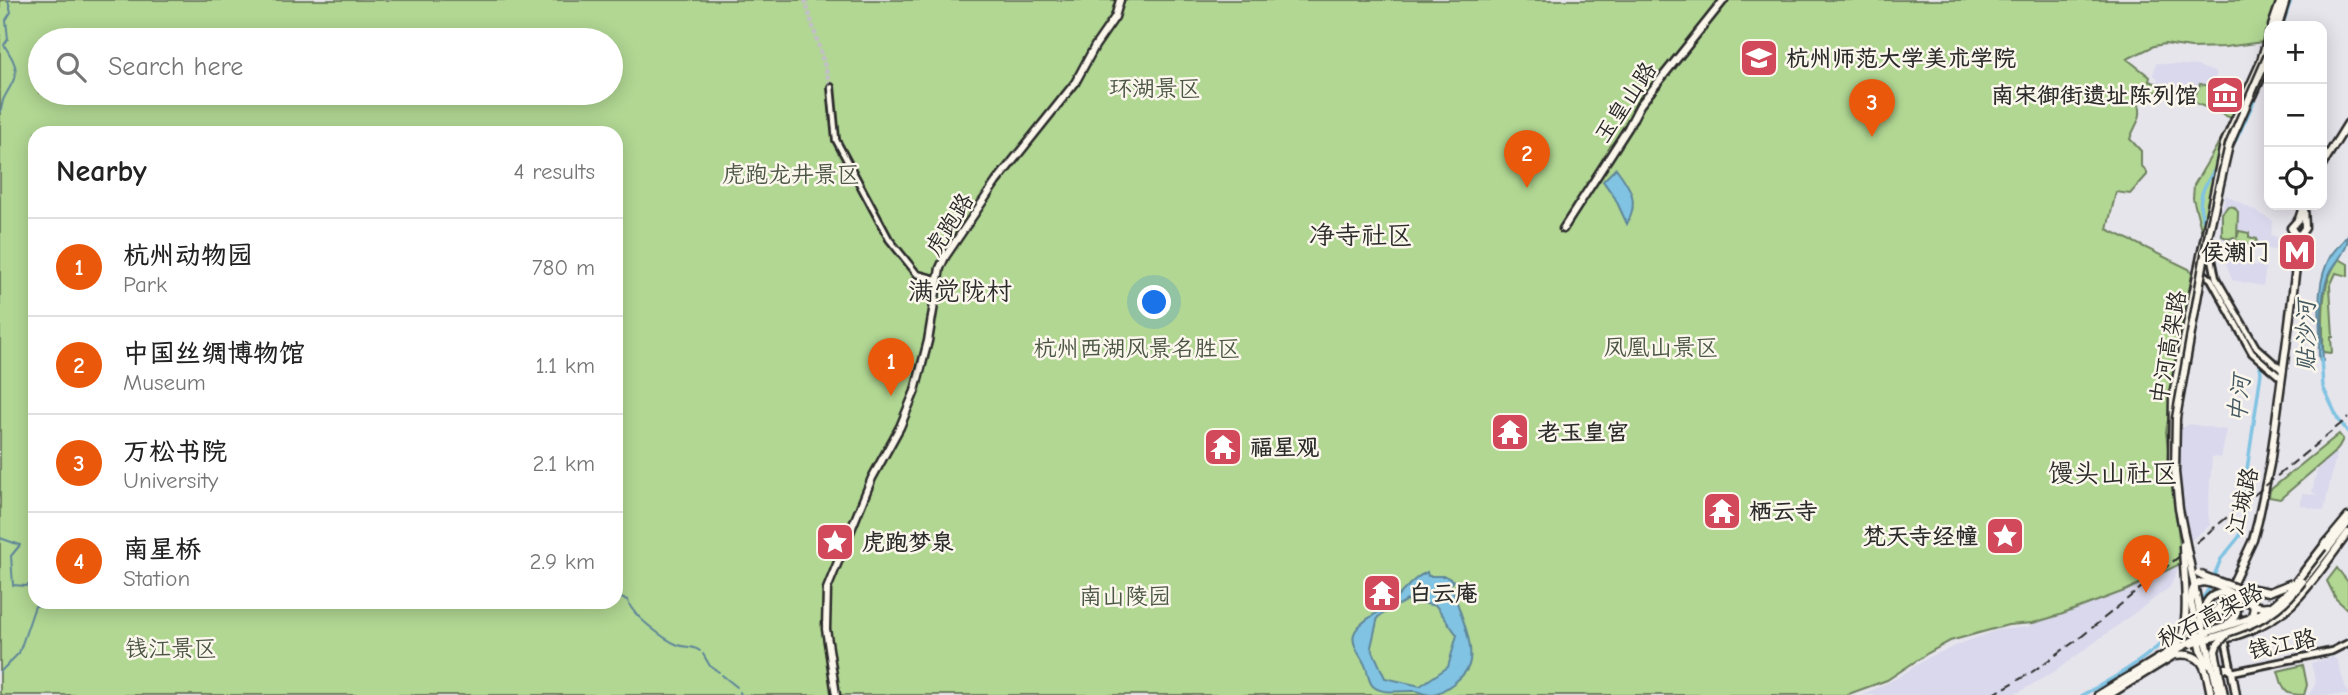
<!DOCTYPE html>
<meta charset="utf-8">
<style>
:root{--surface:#fff;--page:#f6f6f6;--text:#222;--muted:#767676;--line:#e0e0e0;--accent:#ea580c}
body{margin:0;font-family:"Comic Neue","LXGW WenKai TC",sans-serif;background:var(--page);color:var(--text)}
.controls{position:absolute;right:21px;top:21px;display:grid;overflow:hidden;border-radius:14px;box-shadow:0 4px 18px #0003}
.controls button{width:63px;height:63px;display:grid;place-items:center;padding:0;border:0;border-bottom:2px solid var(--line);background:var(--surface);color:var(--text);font:35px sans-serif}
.you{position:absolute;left:1155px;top:303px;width:24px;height:24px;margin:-18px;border:5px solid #fff;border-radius:50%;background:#1a73e8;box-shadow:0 0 0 10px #1a73e833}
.badge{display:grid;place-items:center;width:46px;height:46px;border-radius:50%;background:var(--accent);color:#fff;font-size:23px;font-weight:700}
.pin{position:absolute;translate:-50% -58px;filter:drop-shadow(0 2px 4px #0008)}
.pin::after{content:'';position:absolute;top:37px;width:24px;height:21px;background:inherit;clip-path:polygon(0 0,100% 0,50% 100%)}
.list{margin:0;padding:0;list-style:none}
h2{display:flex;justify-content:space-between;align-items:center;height:91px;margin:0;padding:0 28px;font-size:30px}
h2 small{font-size:23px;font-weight:400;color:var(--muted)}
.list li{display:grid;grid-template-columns:46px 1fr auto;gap:21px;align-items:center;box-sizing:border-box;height:98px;padding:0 28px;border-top:2px solid var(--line)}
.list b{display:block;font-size:26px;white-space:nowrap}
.list p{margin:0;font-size:23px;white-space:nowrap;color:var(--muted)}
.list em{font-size:23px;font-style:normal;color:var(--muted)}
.icon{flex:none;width:38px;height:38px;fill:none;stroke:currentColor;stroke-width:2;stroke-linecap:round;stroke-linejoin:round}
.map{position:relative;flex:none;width:2348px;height:695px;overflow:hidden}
.search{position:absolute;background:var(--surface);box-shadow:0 4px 18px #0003;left:28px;top:28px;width:595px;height:77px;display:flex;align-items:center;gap:18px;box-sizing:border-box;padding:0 24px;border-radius:38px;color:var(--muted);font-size:26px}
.panel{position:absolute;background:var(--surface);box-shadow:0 4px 18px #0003;left:28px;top:126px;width:595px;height:483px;border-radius:21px}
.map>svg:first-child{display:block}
</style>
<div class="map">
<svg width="2348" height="695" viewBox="0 0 2348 695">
<rect width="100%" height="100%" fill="#e7e5ec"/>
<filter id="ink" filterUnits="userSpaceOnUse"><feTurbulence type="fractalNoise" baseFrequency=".0143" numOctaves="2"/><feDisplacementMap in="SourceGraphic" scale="14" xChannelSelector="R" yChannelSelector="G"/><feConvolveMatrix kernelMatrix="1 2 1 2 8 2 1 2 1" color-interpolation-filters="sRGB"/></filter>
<g filter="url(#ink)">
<g fill="#d9d8ec">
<path d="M2156,63L2198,66L2217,73L2212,88L2180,86L2151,88L2152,81H2157L2158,78L2153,75Z"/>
<path d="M2226,195L2273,221L2271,235L2289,243L2287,253L2220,238V217Z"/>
<path d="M2225,259L2266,268L2263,286L2232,280Z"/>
<path d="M2189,424L2227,430L2221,458L2212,457L2208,512L2210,525L2190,541L2170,587L2057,670L2014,695H1862L1897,678L1929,657L1965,642L1998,630L2027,627L2043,620L2051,613L2057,616L2063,599L2166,437Z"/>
<path d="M2337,450L2324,511L2300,505L2302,494L2318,495L2312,492L2317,470Z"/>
<path d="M2333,657L2337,660L2348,695H2309L2316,683L2311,663Z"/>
</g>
<g fill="#b1d793" stroke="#6e815f" stroke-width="2" fill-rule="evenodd">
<path d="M0,0H2275L2276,15L2272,26H2269C2269,52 2254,78 2244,101L2242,99L2231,118L2193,102L2200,84L2245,94L2263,42L2225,47L2191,48L2165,44L2154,46L2127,59L2150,77L2149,81L2164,86L2165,89L2137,98C2145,118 2136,121 2130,139L2141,151V165L2147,172V175L2130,194L2116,192L2107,229L2189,269L2192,274L2166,432L2182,563L2127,590L2060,615L2033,623L2008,625L1950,641L1928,653L1887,680L1846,695H0ZM40,40H611V93H40ZM35,133H616V602H35Z"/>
<path d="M2228,127L2221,145L2203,237L2193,198L2194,185Z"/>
<path d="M2228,206L2234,207L2238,212L2237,238L2239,231L2249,233V237L2257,239L2256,245L2237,241L2234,237L2229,239L2222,236V213Z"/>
<path d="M2339,259L2348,264V276L2336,273L2330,286L2333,337H2331L2332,353L2323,352C2324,318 2318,287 2339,259Z"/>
<path d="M2339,434L2343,439L2337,450L2280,499L2269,497L2270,490Z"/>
<path d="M2337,568L2348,582V610L2336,599L2327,581Z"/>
<path d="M2303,665L2307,685L2304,695C2282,695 2284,690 2278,671Z"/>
</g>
<g fill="#81c3e2" stroke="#5f8699" stroke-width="2" fill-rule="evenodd">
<path d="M1616,168C1630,187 1640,200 1627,224L1615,198L1603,181Z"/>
<path d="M2348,235C2348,253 2333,263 2327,279C2319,299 2322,339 2323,361H2320C2317,351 2320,344 2320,334C2319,308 2317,281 2330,257C2335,249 2342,242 2348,235Z"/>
<path d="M1427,572L1428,576H1445L1454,581L1451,584L1441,583L1438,587L1440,591L1446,593L1450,589L1454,593C1460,614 1473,640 1470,661C1468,676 1444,692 1431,695C1425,695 1422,692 1416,691C1404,690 1384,695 1374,687C1367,682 1369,671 1364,663C1360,655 1351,644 1354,634C1358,621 1382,612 1391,603C1404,592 1411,579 1427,572ZM1407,600L1436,606L1457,635L1448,667L1420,686L1385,678L1371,647L1378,617Z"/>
</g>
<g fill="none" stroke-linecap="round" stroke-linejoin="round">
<g stroke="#5f8699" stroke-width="2">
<path d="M0,112C3,106 1,102 5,96C19,72 20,70 4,45L8,39L6,20L11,12L8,0"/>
<path d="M0,538L20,545L11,556L13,585L26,586L35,582"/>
<path d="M616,597L628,600C629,613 665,640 678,645C686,648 692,645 700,651"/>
<path d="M703,654L710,666L719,672"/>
<path d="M0,672L19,653L35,606L46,605"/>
<path d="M722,675L737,687"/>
<path d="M740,692L741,695"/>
</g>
<g stroke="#81c3e2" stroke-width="3.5">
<path d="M2282,26L2291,0"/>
<path d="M2260,87L2269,68"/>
<path d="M2229,149L2236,140L2256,97"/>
<path d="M2206,226C2193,202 2204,184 2219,164"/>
<path d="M2321,358L2323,387L2338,419L2348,432"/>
<path d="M2198,605L2208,590L2221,559L2239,537L2244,517L2243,497L2261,373L2259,355L2258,345L2219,280L2210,233"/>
<path d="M2082,695C2123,675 2161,648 2192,614"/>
</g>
<path stroke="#c1c0c5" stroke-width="4.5" stroke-dasharray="4.5 2" stroke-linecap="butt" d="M805,0L831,87"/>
<defs>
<g id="secondary">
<path d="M831,87L836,140L889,239L917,274L939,280"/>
<path d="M2209,244L2216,278L2256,347L2282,370"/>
<path d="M2203,273L2211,279L2252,353L2281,378"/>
<path d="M2225,639L2232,672L2332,651L2348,643"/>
</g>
<g id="primary">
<path d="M2272,26L2281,0"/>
<path d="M2253,96L2269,60"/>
<path d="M2322,165L2348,123"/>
<path d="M1563,229L1628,128L1640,105L1724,0"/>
<path d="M2300,235L2295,234L2291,228L2299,219L2302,210"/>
<path d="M2198,270L2224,144L2260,64L2269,34"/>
<path d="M2224,602L2228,613L2240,619"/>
<path d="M2212,628L2253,540L2258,521L2270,464L2286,347L2300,235L2305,228L2304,205"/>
<path d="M2183,644L2220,606"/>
<path d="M2178,654C2216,641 2260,633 2291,605C2312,585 2330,557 2348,533"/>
<path d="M2216,668H2228L2232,672L2236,695"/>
<path d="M836,695L826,629L827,589L872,478L900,427L915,391L928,341L940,268L945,257L996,182L1075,83L1095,46L1115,17L1120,0"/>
<path d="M2098,695L2174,649"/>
</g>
<g id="trunk">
<path d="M2278,26L2286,0"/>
<path d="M2172,468L2173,395L2198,270"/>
<path d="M2323,547L2348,517"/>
<path d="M2302,582L2348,523"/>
<path d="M2101,695L2114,688"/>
<path d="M2109,695L2192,644"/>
</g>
</defs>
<use href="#secondary" stroke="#2b2b2b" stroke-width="10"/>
<use href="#primary" stroke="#2b2b2b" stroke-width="11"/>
<use href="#trunk" stroke="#2b2b2b" stroke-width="11"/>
<use href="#secondary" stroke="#fbf7ec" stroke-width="4.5"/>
<use href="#primary" stroke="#fbf7ec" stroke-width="6"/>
<use href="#trunk" stroke="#fbf7ec" stroke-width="6"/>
<path stroke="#2b2b2b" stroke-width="2" stroke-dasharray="10 5" stroke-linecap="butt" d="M1992,695L2032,672L2081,637L2348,418"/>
<defs>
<g id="trunk-bridge">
<path d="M2198,573C2216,585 2268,587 2250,619"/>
<path d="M2243,587L2269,592L2292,583"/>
<path d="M2203,616C2204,603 2209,594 2223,593C2239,599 2242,613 2228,624"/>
<path d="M2192,644C2237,630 2272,623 2302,582"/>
<path d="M2175,648C2193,629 2183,571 2183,545"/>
<path d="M2172,652L2209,632L2254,617L2273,605L2288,592L2323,547"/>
<path d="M2175,655C2206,651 2206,671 2211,695"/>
<path d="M2208,664L2202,653L2191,603C2190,559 2234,598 2252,604C2258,607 2263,607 2269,606"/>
<path d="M2219,695L2201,619L2179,509L2175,472L2176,418L2209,232L2229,145L2269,53"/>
<path d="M2224,695L2215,651L2217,645L2226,635"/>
</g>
</defs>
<use href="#trunk-bridge" stroke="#2b2b2b" stroke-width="11" stroke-linecap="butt"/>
<use href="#trunk-bridge" stroke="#fbf7ec" stroke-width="6"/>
</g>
</g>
<defs>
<symbol id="university-square" viewBox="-11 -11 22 22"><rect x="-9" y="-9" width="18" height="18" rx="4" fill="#d1495b" stroke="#fbf7ec"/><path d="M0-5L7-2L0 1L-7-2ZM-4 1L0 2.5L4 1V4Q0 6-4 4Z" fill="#fff"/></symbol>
<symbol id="museum-square" viewBox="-11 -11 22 22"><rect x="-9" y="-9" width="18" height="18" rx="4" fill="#d1495b" stroke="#fbf7ec"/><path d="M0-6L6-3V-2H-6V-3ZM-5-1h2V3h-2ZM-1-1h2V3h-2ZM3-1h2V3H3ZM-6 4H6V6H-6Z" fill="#fff"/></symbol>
<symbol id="metro-square" viewBox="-11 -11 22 22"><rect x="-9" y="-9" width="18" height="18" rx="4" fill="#d1495b" stroke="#fbf7ec"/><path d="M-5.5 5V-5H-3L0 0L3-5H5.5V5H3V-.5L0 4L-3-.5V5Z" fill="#fff"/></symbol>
<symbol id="temple-square" viewBox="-11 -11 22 22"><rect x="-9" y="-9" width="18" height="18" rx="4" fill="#d1495b" stroke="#fbf7ec"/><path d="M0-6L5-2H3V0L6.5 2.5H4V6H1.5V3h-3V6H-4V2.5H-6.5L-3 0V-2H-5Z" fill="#fff"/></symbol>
<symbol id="sight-square" viewBox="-11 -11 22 22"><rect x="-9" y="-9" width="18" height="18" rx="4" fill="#d1495b" stroke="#fbf7ec"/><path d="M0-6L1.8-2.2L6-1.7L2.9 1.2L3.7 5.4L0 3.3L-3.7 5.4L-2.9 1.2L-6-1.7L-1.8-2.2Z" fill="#fff"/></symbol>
</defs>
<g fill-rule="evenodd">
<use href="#university-square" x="1737" y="36" width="44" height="44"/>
<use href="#museum-square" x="2203" y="73" width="44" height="44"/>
<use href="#metro-square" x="2275" y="230" width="44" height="44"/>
<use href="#temple-square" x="1488" y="410" width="44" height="44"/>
<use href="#temple-square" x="1201" y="425" width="44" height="44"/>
<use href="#temple-square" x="1700" y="489" width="44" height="44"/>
<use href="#sight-square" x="1983" y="514" width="44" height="44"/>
<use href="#sight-square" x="813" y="520" width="44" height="44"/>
<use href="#temple-square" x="1360" y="571" width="44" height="44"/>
</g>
<g text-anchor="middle" stroke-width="5" stroke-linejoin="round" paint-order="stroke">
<g font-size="23" font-weight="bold" fill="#2b2b2b" stroke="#fbf7ec" text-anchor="start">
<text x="1786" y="66">杭州师范大学美术学院</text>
<text x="2198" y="103" text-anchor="end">南宋御街遗址陈列馆</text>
<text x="2270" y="260" text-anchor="end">侯潮门</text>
<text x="1537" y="440">老玉皇宫</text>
<text x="1250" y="455">福星观</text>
<text x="1749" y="519">栖云寺</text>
<text x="1978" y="544" text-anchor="end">梵天寺经幢</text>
<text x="862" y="550">虎跑梦泉</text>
<text x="1409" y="601">白云庵</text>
</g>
<g font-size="23" fill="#4c5645" stroke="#fbf7ec">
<text x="1155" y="96">环湖景区</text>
<text x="791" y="182">虎跑龙井景区</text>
<text x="1661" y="355">凤凰山景区</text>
<text x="1137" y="356">杭州西湖风景名胜区</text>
<text x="1125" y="604">南山陵园</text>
<text x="171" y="656">钱江景区</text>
</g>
<g font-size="23" fill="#2b2b2b" stroke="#fbf7ec">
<text transform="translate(1625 102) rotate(-56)" y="8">玉皇山路</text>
<text transform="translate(949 224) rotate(-58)" y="8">虎跑路</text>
<text transform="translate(2168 347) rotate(-80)" y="8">中河高架路</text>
<text transform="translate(2242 501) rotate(-76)" y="8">江城路</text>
<text transform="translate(2210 615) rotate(-27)" y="8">秋石高架路</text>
<text transform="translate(2282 644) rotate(-12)" y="8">钱江路</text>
</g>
<g font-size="24" font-style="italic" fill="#455962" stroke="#fbf7ec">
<text transform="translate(2306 336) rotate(-90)" y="8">贴沙河</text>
<text transform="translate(2239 399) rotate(-84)" y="8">中河</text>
</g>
<g font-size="26" fill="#2b2b2b" stroke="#fbf7ec">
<text x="1361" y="244">净寺社区</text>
<text x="960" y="300">满觉陇村</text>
<text x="2113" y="482">馒头山社区</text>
</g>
</g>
</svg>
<div class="controls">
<button>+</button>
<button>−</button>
<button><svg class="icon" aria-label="locate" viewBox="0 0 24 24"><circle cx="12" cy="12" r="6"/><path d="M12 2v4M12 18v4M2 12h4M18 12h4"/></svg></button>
</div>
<div class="you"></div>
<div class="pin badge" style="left:891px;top:396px">1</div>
<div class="pin badge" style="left:1527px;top:188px">2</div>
<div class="pin badge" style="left:1872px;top:137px">3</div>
<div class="pin badge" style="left:2146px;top:593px">4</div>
<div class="search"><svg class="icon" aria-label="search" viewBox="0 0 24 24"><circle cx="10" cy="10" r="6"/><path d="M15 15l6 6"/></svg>Search here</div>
<section class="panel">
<h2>Nearby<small>4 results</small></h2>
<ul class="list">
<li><span class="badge">1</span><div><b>杭州动物园</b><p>Park</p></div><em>780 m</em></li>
<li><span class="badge">2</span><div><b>中国丝绸博物馆</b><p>Museum</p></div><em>1.1 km</em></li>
<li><span class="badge">3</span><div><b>万松书院</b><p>University</p></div><em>2.1 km</em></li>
<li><span class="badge">4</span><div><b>南星桥</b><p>Station</p></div><em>2.9 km</em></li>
</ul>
</section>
</div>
